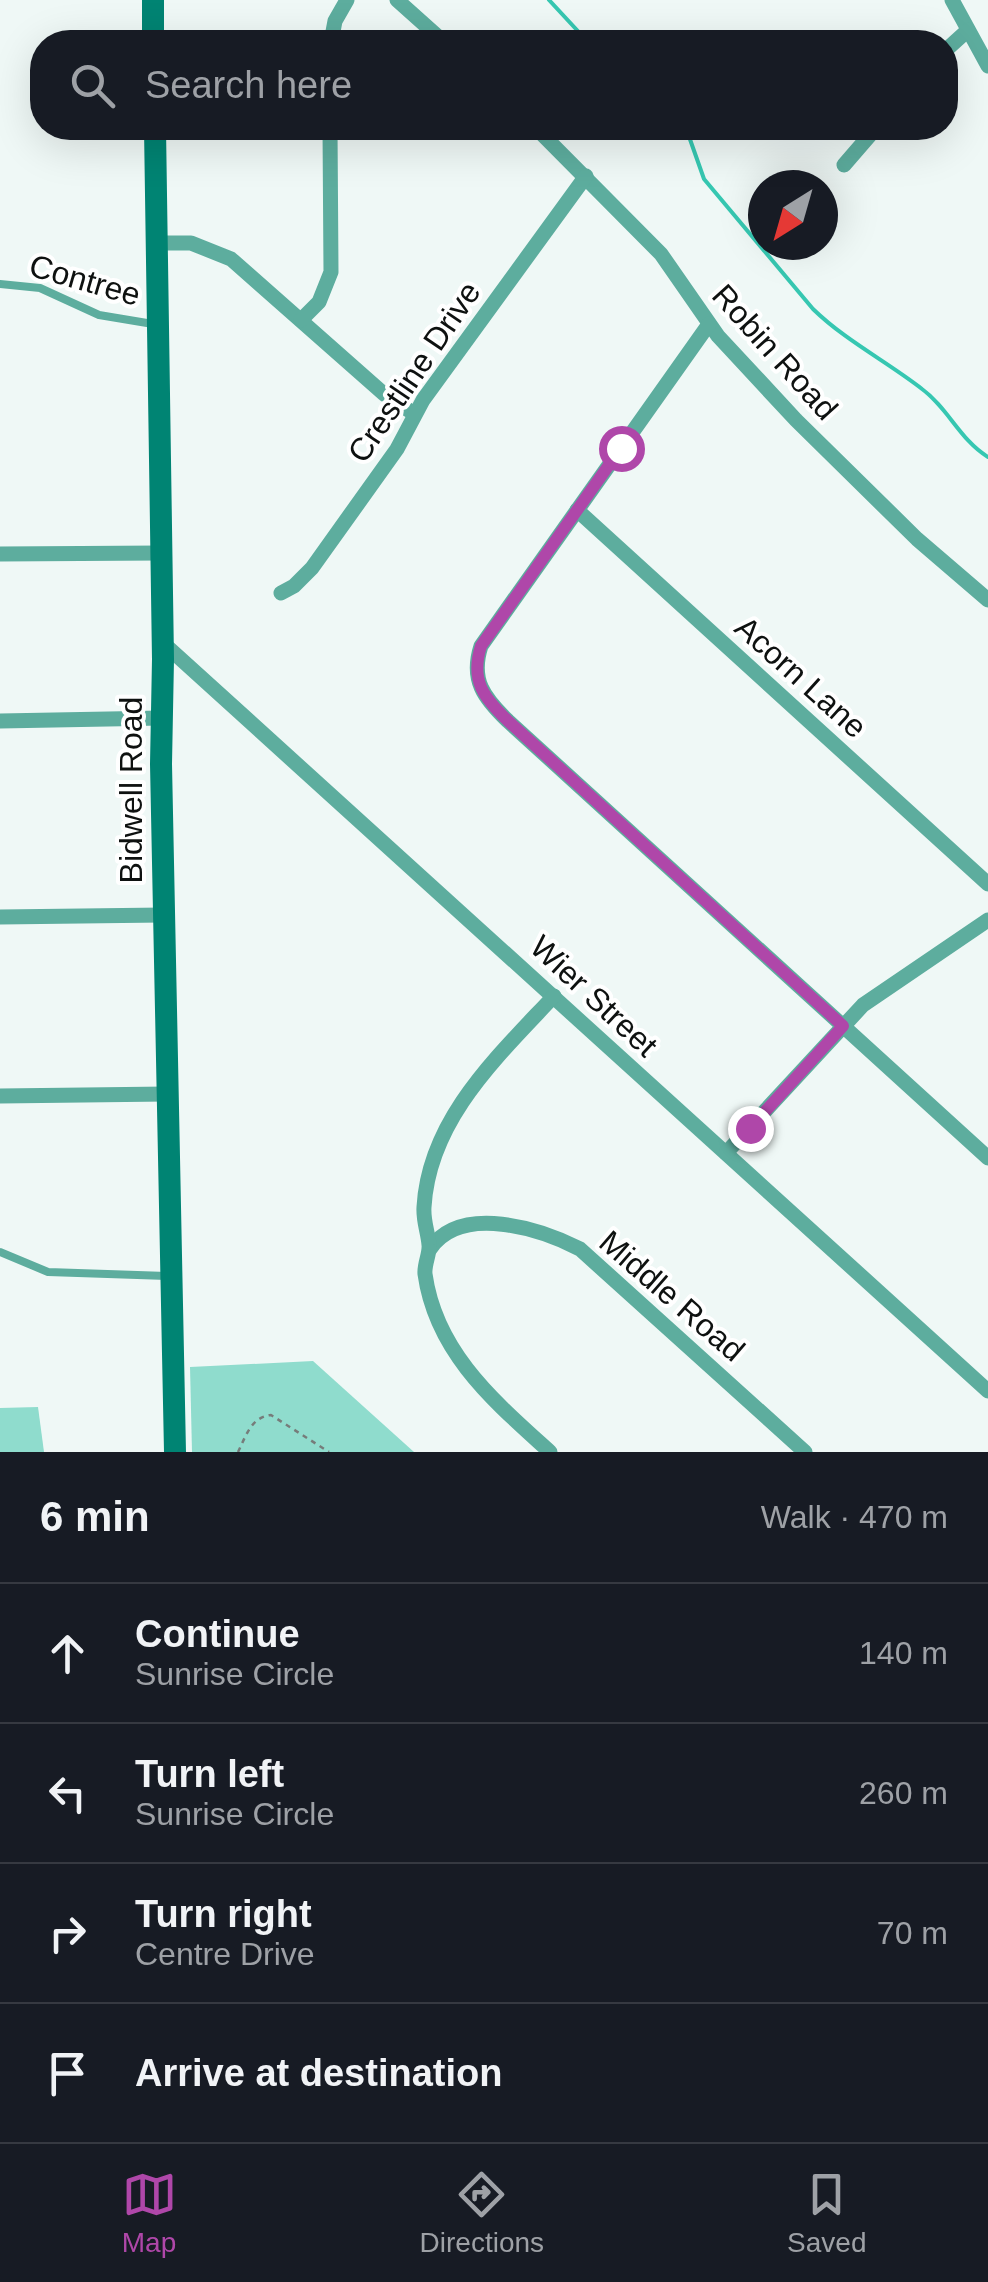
<!DOCTYPE html>
<meta charset="utf-8">
<style>
:root{--surface:#171b24;--page:#242831;--text:#f1f3f6;--muted:#9ea1a6;--line:#363941;--accent:#af47a9}
body{margin:0;font-family:Helvetica,sans-serif;background:var(--page);color:var(--text)}
.compass{position:absolute;left:748px;top:170px;width:90px;height:90px;border-radius:50%;background:var(--surface);box-shadow:0 10px 40px #0002;rotate:217deg}
.stop{position:absolute;width:30px;height:30px;margin:-22px;border:8px solid #af47a9;border-radius:50%;background:#fff}
.stop.end{background:#af47a9;border-color:#fff;box-shadow:0 2px 10px #0008}
.list{margin:0;padding:0;list-style:none}
h2{display:flex;justify-content:space-between;align-items:center;height:130px;margin:0;padding:0 40px;font-size:42px}
h2 small{font-size:32px;font-weight:400;color:var(--muted)}
.list li{display:grid;grid-template-columns:65px 1fr auto;gap:30px;align-items:center;box-sizing:border-box;height:140px;padding:0 40px;border-top:2px solid var(--line)}
.list b{display:block;font-size:38px;white-space:nowrap}
.list p{margin:0;font-size:32px;white-space:nowrap;color:var(--muted)}
.list em{font-size:32px;font-style:normal;color:var(--muted)}
.icon{flex:none;width:55px;height:55px;fill:none;stroke:currentColor;stroke-width:2;stroke-linecap:round;stroke-linejoin:round}
.map{position:relative;flex:none;width:988px;height:1452px;overflow:hidden}
.search{position:absolute;background:var(--surface);box-shadow:0 10px 40px #0002;left:30px;right:30px;top:30px;height:110px;display:flex;align-items:center;gap:25px;box-sizing:border-box;padding:0 35px;border-radius:40px;color:var(--muted);font-size:38px}
.sheet{height:690px;background:var(--surface)}
nav{display:flex;justify-content:space-around;align-items:center;box-sizing:border-box;height:140px;border-top:2px solid var(--line);background:var(--surface);font-size:28px;color:var(--muted)}
nav a{display:grid;justify-items:center;gap:5px}
nav .on{color:var(--accent)}
.map>svg:first-child{display:block}
</style>
<div class="map">
<svg width="988" height="1452" viewBox="0 0 988 1452">
<rect width="100%" height="100%" fill="#eff8f6"/>
<g fill="#8fdccd">
<path d="M313,1361L414,1452H192L190,1367Z"/>
<path d="M38,1407L44,1452H0V1408Z"/>
</g>
<g fill="none" stroke-linecap="round" stroke-linejoin="round">
<g stroke="#36c7b1" stroke-width="4">
<path d="M549,0L588,42"/>
<path d="M686,128L704,179L813,309C846,341 886,361 922,389C948,408 960,440 988,457"/>
</g>
<path stroke="#767c7a" stroke-width="2.5" stroke-dasharray="5 5" stroke-linecap="butt" d="M238,1452C246,1436 251,1417 271,1415L329,1452"/>
<g stroke="#5dad9e" stroke-width="8">
<path d="M0,284L40,288L99,315L153,324"/>
<path d="M0,1252L48,1272L167,1276"/>
</g>
<g stroke="#5dad9e" stroke-width="15">
<path d="M397,0L444,42"/>
<path d="M952,0L988,66"/>
<path d="M331,42L335,21L347,0"/>
<path d="M946,50L968,30"/>
<path d="M536,128L661,254L718,336L796,420L917,539L988,600"/>
<path d="M844,165L876,128"/>
<path d="M156,243H191L231,259L384,394L413,413"/>
<path d="M301,320L319,302L331,272L330,128"/>
<path d="M709,324L481,646C470,680 484,698 508,721L988,1158"/>
<path d="M577,510L988,884"/>
<path d="M0,554L161,553"/>
<path d="M281,593L294,586L312,568L397,449L423,400L586,176"/>
<path d="M162,642L988,1391"/>
<path d="M0,721L162,718"/>
<path d="M0,917L163,915"/>
<path d="M0,1096L167,1094"/>
<path d="M726,1153L863,1005L988,920"/>
<path d="M430,1249C461,1203 541,1229 580,1249L805,1452"/>
<path d="M550,1452C495,1402 436,1353 425,1274C424,1264 430,1254 429,1245C428,1232 423,1221 424,1207C429,1119 498,1056 554,996"/>
</g>
<g stroke="#008473" stroke-width="22">
<path d="M153,0V42"/>
<path d="M155,128L163,659L161,764L175,1452"/>
</g>
</g>
<g fill="none" stroke-linecap="round" stroke-linejoin="round">
<path stroke="#af47a9" stroke-width="12" d="M621,448L481,646C470,681 484,698 508,721L843,1026L750,1128"/>
</g>
<g text-anchor="middle" stroke-width="8" stroke-linejoin="round" paint-order="stroke">
<g font-size="32" fill="#0e1110" stroke="#fff">
<text transform="translate(85 280) rotate(16)" y="11">Contree</text>
<text transform="translate(775 352) rotate(48)" y="11">Robin Road</text>
<text transform="translate(414 372) rotate(-56)" y="11">Crestline Drive</text>
<text transform="translate(801 677) rotate(42)" y="11">Acorn Lane</text>
<text transform="translate(131 790) rotate(-90)" y="11">Bidwell Road</text>
<text transform="translate(594 996) rotate(43)" y="11">Wier Street</text>
<text transform="translate(672 1296) rotate(41)" y="11">Middle Road</text>
</g>
</g>
</svg>
<svg class="compass" viewBox="-18 -18 36 36"><path d="M0-13l5 13h-10z" fill="#e53935"/><path d="M0 13l5-13h-10z" fill="#9ea1a6"/></svg>
<div class="stop" style="left:621px;top:448px"></div>
<div class="stop end" style="left:750px;top:1128px"></div>
<div class="search"><svg class="icon" aria-label="search" viewBox="0 0 24 24"><circle cx="10" cy="10" r="6"/><path d="M15 15l6 6"/></svg>Search here</div>
</div>
<section class="sheet">
<h2>6 min<small>Walk · 470 m</small></h2>
<ul class="list">
<li><svg class="icon" aria-label="ahead" viewBox="0 0 24 24"><path d="M12 20V5M6 11l6-6 6 6"/></svg><div><b>Continue</b><p>Sunrise Circle</p></div><em>140 m</em></li>
<li><svg class="icon" aria-label="left" viewBox="0 0 24 24"><path d="M17 20v-9H6M10 6l-5 5 5 5"/></svg><div><b>Turn left</b><p>Sunrise Circle</p></div><em>260 m</em></li>
<li><svg class="icon" aria-label="right" viewBox="0 0 24 24"><path d="M7 20v-9h11M14 6l5 5-5 5"/></svg><div><b>Turn right</b><p>Centre Drive</p></div><em>70 m</em></li>
<li><svg class="icon" aria-label="arrive" viewBox="0 0 24 24"><path d="M6 21V4h12l-3 4 3 4H6"/></svg><div><b>Arrive at destination</b></div></li>
</ul>
</section>
<nav>
<a class="on"><svg class="icon" aria-label="map" viewBox="0 0 24 24"><path d="M3 6l6-2 6 2 6-2v14l-6 2-6-2-6 2zM9 4v14M15 6v14"/></svg>Map</a>
<a><svg class="icon" aria-label="directions" viewBox="0 0 24 24"><path d="M12 3l9 9-9 9-9-9zM9 14v-3h6M13 9l2 2-2 2"/></svg>Directions</a>
<a><svg class="icon" aria-label="saved" viewBox="0 0 24 24"><path d="M7 4h10v16l-5-4-5 4z"/></svg>Saved</a>
</nav>
